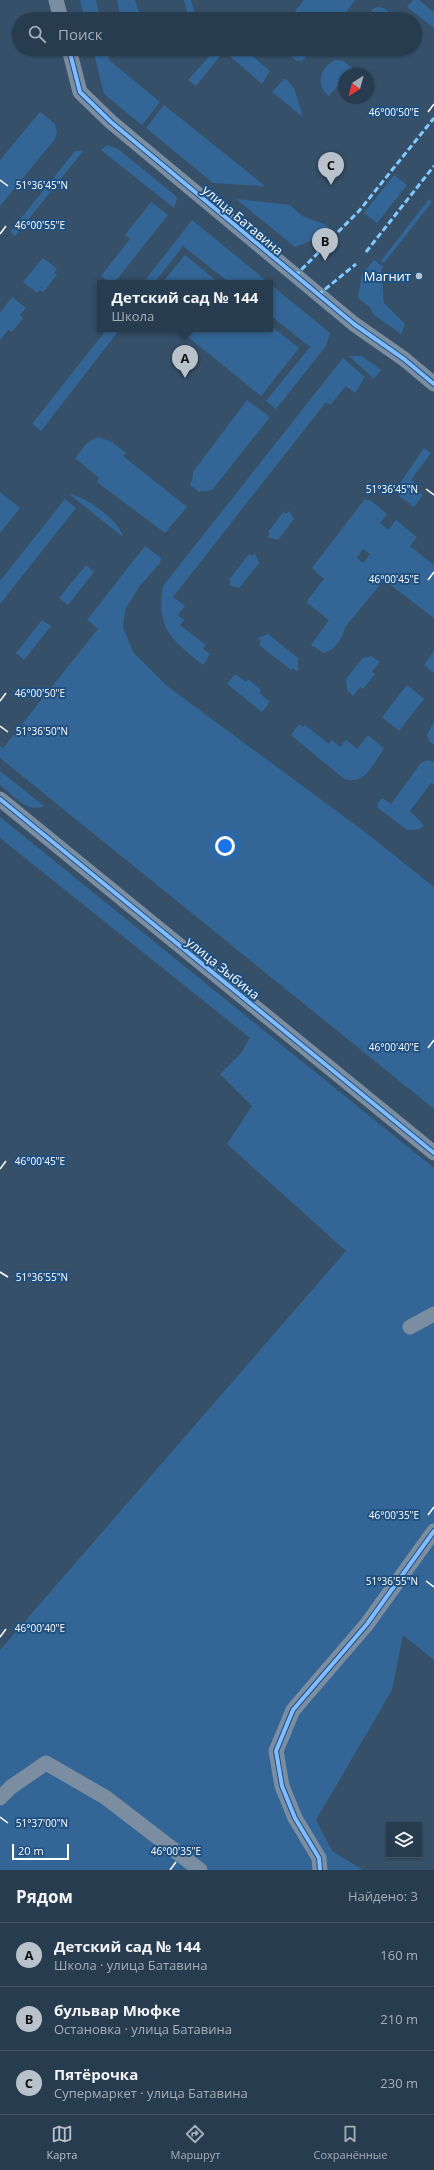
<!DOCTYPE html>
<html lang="ru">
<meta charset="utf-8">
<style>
:root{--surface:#283c4f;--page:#304356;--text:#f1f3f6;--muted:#a5adb7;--line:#445666;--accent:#b9c2ca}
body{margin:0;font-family:"Open Sans",sans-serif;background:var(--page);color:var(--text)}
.controls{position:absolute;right:12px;bottom:12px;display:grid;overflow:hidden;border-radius:0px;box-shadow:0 1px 3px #0004}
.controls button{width:36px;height:36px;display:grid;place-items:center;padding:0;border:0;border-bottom:1px solid var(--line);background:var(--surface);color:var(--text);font:20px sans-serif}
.compass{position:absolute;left:338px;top:68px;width:36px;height:36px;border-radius:50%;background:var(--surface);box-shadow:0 1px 3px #0004;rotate:216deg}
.scale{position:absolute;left:12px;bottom:10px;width:57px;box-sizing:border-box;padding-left:4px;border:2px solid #fff;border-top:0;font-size:11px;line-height:14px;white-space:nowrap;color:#fff;-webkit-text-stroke:3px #20507f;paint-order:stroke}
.you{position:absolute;left:225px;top:846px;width:14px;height:14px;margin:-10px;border:3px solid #fff;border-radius:50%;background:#1a73e8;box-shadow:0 0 0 6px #1a73e833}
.badge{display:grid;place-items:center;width:26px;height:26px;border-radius:50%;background:var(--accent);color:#111;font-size:13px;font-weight:700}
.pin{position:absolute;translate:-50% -33px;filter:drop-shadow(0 1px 2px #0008)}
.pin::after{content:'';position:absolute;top:21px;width:14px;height:12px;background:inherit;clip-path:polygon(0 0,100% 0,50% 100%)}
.popup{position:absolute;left:97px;top:280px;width:176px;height:52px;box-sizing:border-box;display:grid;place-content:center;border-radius:0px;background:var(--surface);filter:drop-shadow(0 1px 3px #0005);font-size:13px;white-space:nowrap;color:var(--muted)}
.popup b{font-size:15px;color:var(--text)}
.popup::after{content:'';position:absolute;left:50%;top:100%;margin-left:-8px;border:8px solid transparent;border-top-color:var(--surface)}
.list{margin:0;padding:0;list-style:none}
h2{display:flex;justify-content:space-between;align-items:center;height:52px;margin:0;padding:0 16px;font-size:17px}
h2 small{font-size:13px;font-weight:400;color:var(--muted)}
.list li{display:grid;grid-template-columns:26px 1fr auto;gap:12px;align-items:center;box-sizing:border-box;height:64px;padding:0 16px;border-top:1px solid var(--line)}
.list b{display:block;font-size:15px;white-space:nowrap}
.list p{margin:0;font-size:13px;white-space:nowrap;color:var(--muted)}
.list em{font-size:13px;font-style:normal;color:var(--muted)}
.icon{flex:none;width:22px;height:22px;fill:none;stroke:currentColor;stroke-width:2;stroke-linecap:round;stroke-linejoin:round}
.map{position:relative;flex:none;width:434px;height:1870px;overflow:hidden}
.search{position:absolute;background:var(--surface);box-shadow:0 1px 3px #0004;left:12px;right:12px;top:12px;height:44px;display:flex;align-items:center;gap:10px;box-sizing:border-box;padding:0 14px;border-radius:22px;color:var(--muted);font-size:15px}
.sheet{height:244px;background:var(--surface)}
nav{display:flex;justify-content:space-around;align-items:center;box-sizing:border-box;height:56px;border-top:1px solid var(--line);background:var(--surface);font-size:11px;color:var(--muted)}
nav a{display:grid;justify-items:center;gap:2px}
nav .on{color:var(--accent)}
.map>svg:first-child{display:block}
</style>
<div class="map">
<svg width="434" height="1870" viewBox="0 0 434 1870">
<rect width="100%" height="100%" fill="#365069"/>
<g fill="#336696" fill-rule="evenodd">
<path d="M80,0H96L100,19H85Z"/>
<path d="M117,0H135L141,19H121Z"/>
<path d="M184,0H191L196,19H189Z"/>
<path d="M304,0H355L342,18L336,14L334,19H289Z"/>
<path d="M413,0H419L434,12V28L407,7Z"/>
<path d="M378,7L384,8L397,19H365L373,9Z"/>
<path d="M93,49H107L109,60L160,102L142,125L104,94Z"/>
<path d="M142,49H184C174,58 152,59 142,49Z"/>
<path d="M216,49H244L270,71L262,84L224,51L196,86L188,80Z"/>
<path d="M281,49H313L302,61H297Z"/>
<path d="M335,60L343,61L352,68L347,74H344V78L329,96C315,86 320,67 335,60Z"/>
<path d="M284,79L287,80L294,88L303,117L272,92Z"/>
<path d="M164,105L265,186L213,183L146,128Z"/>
<path d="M40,112L55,124L57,132L55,139L0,206V160Z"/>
<path d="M107,145L118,149L175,195L177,199L174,208L101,150Z"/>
<path d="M75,151H83L15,236L10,232Z"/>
<path d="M394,175L407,185L377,223L364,213Z"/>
<path d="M236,199L290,205L302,216L329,226L319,238L295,247Z"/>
<path d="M429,199L432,202L384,263L381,261Z"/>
<path d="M151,202L168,215L114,283H110L101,276L130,239L125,235Z"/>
<path d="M192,220L269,283H230L183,246L154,283H143Z"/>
<path d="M185,255L219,283H162Z"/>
<path d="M43,258L57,269L54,273L57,275L43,292L40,290L37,293L23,282Z"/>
<path d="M374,260L383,267L381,270L384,303L405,324L401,334L373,314L370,307L358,298L362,274Z"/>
<path d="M270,284L330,333L326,346L276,409L266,401L310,347L270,315Z"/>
<path d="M12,297L26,308L20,315L23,318L12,332L8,330L0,340V313Z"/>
<path d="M270,325L299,348L261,396L178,329H270Z"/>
<path d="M107,329H120L41,431L32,424Z"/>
<path d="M349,356H362L381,370L374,379Z"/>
<path d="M343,358L365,377L355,393L346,386L330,405L326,402L173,597L185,606L178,615L184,620L180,625L206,645L203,649L210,654L203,665C172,640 156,629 163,586Z"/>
<path d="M247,400L270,417L212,490L199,492L190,485L193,477V472Z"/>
<path d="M98,437L112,442L126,453L123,456L187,507L165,533L97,482L99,478L75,458L87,443Z"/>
<path d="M424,448L431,453L411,480L418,486L416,490L423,495L414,507L399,496L396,489Z"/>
<path d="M0,492L20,508L0,533Z"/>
<path d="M69,494C85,496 120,521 123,537Z"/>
<path d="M65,499L76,508L0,604V581Z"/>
<path d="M364,500H370L387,514L380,523L388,530L396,520L417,537L410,546L434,565V618L384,580L345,627C343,638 334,651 324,653L311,645L329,620L306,602L324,579L312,568ZM363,549L370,554L363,563L357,558Z"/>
<path d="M284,511L286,514L289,511L294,519L278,540L267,537L270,534L268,532Z"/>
<path d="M145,546L161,558L160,563L139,587L125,610L123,627L133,652L167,686L365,832L434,887V1109L0,758V746L3,748L98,629L87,620Z"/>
<path d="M255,553L259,563L239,588L229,585L231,582L229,580L249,554L252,556Z"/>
<path d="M86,565L94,572L68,605L59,598Z"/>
<path d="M42,620L51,626L24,660L16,653Z"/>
<path d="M268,634L298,658V672L293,668L291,670L259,645L261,641L257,638Z"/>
<path d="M434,651V673L424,665Z"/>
<path d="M371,656L380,662L372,671L375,674L363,689L360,687L353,696L347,690L346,679L363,658Z"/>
<path d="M235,674L246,682L248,679L261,690L259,693L270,702L262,712L227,684Z"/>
<path d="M407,685L424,699L399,731L382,717Z"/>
<path d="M434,722V744L430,742L427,735Z"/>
<path d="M299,724L303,727L305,725L329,744L332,740L340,747L346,740L357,749L368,735L384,749C373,763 364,788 343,778L291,735Z"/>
<path d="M427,760L434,762V785L431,783L410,811L424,825L420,829L407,830L378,808V803L382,798L391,804L421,763Z"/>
<path d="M0,771L44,806C28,814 12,794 0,785Z"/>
<path d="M0,817L434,1168V1660L403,1635L392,1690L316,1820L332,1851L363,1870H0V1650L346,1251L227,1144L252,1106L220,1074L241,1053L250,1038L0,838Z"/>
</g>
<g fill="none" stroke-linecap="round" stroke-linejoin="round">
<g stroke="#7b8da0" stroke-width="15">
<path d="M56,0L61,19"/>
<path d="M69,49L80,92L111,122L354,324L404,359L434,384"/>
<path d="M0,799L434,1153"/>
<path d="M410,1327L434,1314"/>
<path d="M0,1798L11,1787L46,1763L105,1797L200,1870"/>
<path d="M320,1870L319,1858L295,1818L282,1786L276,1751L293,1710L367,1624L434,1531"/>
</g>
<g stroke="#80caff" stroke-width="3" stroke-dasharray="6 3" stroke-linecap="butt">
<path d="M338,232L359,211L434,118"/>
<path d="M366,252L434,166"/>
<path d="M295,276L329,242"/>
<path d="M318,295L356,264"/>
</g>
<defs>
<g id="cycleway">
<path d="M69,49L80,92L111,122L354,324L404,359L434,384"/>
<path d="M0,799L434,1153"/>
<path d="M320,1870L319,1858L295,1818L282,1786L276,1751L293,1710L367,1624L434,1531"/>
</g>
</defs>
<use href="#cycleway" stroke="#20507f" stroke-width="6"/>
<use href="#cycleway" stroke="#80bcff" stroke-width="4"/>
</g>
<path fill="none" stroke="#fff" stroke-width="1.5" d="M428,112L434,104M0,180L8,186M0,234L6,226M426,489L434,495M428,580L434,572M0,701L6,693M0,726L8,732M428,1048L434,1040M0,1169L6,1161M0,1272L8,1277M428,1515L434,1507M426,1581L434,1587M0,1637L6,1629M0,1817L8,1823M170,1870L176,1862"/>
<circle fill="#b9c2ca" stroke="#20507f" stroke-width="1.5" cx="419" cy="276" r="4"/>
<g text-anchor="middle" stroke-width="4" stroke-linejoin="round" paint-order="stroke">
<g font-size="13" fill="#fff" stroke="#20507f">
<text transform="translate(243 220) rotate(40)" y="5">улица Батавина</text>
<text transform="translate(223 968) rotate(39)" y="5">улица Зыбина</text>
</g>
<g font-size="13" fill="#fff" stroke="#20507f" text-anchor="end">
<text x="411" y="281">Магнит</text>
</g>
</g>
<g font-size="10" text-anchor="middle" fill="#fff" stroke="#20507f" stroke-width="4" stroke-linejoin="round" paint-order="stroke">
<text x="394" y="116">46°00'50"E</text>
<text x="42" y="189">51°36'45"N</text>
<text x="40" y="229">46°00'55"E</text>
<text x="392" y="493">51°36'45"N</text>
<text x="394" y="583">46°00'45"E</text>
<text x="40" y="697">46°00'50"E</text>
<text x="42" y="735">51°36'50"N</text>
<text x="394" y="1051">46°00'40"E</text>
<text x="40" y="1165">46°00'45"E</text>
<text x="42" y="1281">51°36'55"N</text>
<text x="394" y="1519">46°00'35"E</text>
<text x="392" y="1585">51°36'55"N</text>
<text x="40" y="1632">46°00'40"E</text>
<text x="42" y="1827">51°37'00"N</text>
<text x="176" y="1855">46°00'35"E</text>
</g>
</svg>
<div class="controls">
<button><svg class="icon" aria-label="layers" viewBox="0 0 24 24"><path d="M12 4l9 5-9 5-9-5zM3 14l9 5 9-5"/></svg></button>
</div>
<svg class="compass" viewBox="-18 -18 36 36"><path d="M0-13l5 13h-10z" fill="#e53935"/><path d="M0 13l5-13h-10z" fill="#a5adb7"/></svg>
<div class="scale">20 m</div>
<div class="you"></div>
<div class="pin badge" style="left:185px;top:378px">A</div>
<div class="popup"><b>Детский сад № 144</b>Школа</div>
<div class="pin badge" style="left:325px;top:261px">B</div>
<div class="pin badge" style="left:331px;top:185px">C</div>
<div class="search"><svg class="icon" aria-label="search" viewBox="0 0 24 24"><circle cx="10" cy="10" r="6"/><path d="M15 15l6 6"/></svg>Поиск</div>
</div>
<section class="sheet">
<h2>Рядом<small>Найдено: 3</small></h2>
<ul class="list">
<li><span class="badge">A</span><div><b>Детский сад № 144</b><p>Школа · улица Батавина</p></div><em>160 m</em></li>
<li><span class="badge">B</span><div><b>бульвар Мюфке</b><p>Остановка · улица Батавина</p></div><em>210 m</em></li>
<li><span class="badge">C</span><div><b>Пятёрочка</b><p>Супермаркет · улица Батавина</p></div><em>230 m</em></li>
</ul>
</section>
<nav>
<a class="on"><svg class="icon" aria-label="map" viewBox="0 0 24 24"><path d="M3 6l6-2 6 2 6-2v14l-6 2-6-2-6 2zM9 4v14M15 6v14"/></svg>Карта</a>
<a><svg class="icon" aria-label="directions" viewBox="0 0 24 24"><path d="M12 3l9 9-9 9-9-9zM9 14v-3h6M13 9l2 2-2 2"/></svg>Маршрут</a>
<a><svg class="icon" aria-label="saved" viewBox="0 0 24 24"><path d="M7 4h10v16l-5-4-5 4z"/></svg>Сохранённые</a>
</nav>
